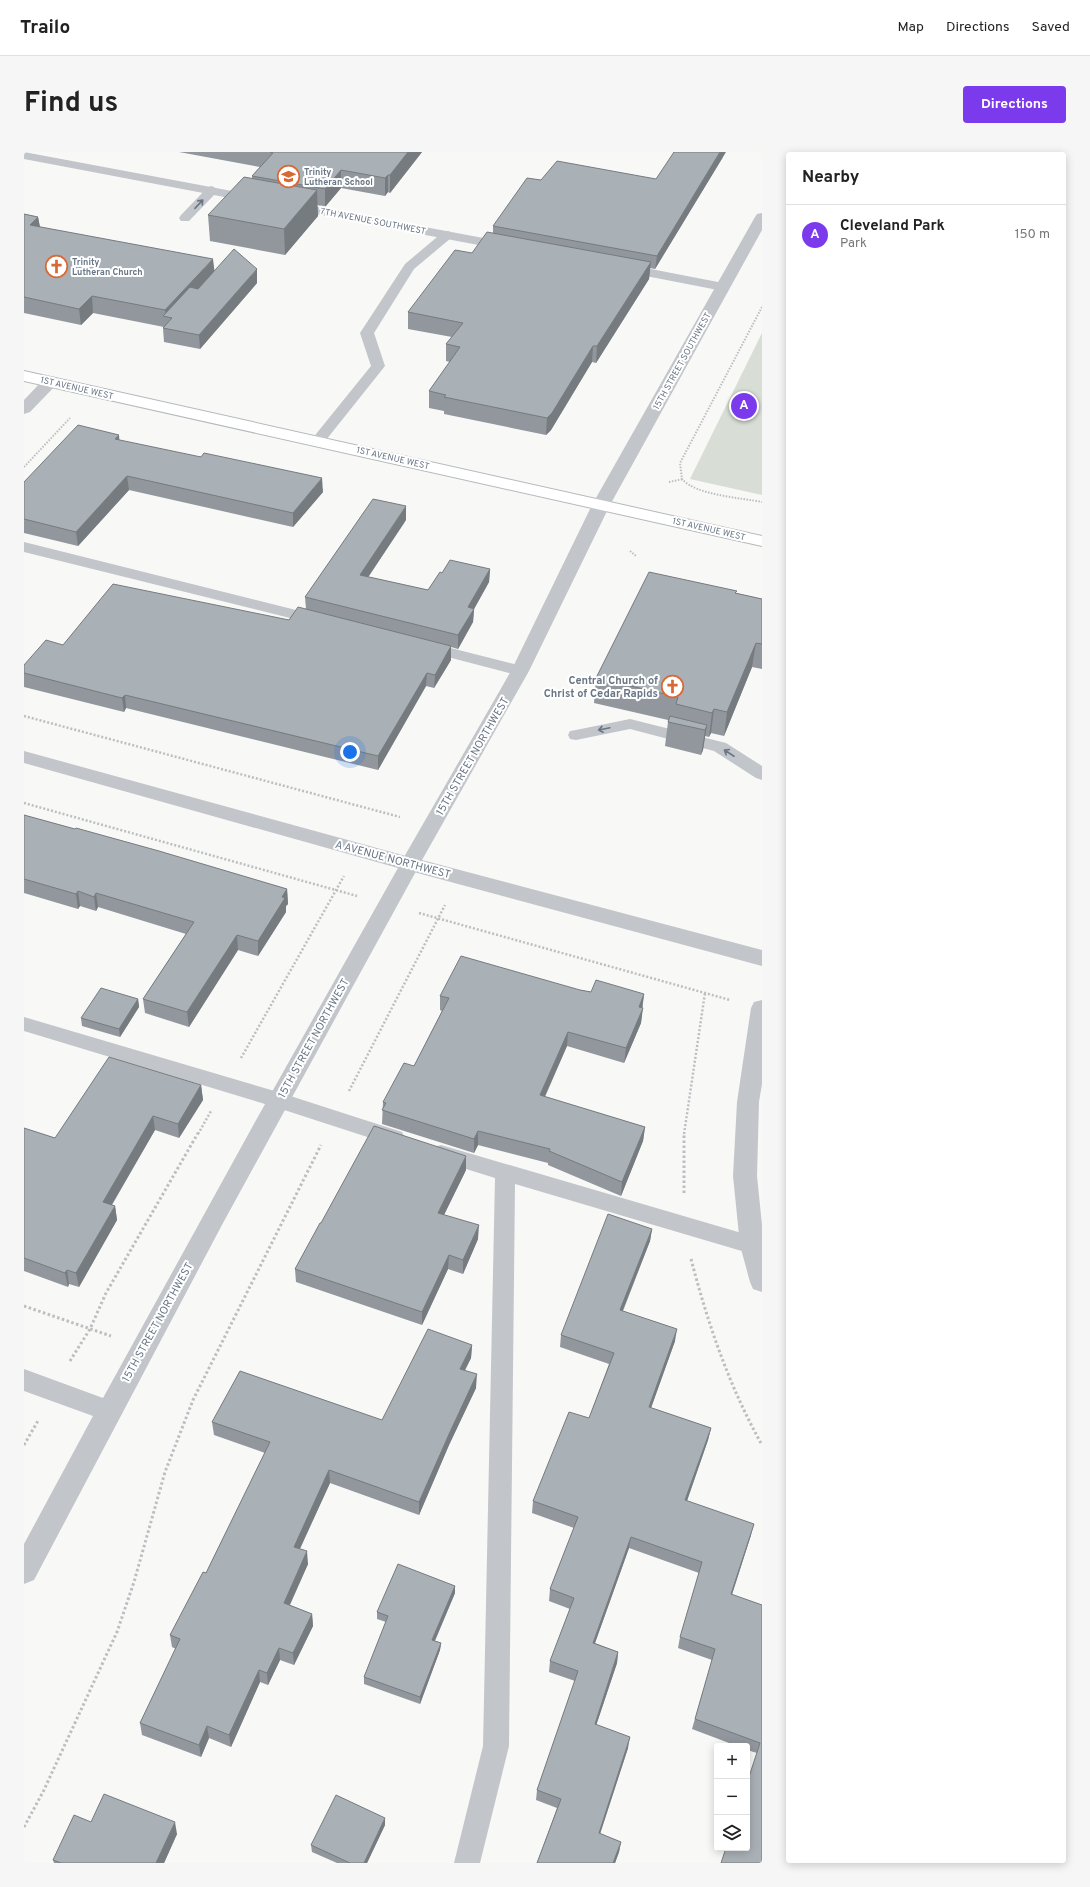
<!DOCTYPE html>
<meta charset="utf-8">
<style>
:root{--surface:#fff;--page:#f6f6f6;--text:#222;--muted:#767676;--line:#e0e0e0;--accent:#7c3aed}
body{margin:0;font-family:Overpass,sans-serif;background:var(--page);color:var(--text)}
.controls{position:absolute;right:12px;bottom:12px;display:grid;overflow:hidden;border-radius:4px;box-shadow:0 2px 10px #0003}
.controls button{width:36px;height:36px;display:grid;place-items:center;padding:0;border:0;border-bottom:1px solid var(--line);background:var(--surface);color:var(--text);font:20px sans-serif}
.you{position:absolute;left:326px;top:600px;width:14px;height:14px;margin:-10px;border:3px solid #fff;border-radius:50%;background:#1a73e8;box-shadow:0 0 0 6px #1a73e833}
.badge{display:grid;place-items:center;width:26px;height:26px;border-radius:50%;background:var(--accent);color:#fff;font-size:13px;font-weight:700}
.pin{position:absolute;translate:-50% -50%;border:2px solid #fff;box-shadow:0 1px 4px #0006}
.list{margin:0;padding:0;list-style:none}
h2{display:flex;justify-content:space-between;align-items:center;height:52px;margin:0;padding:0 16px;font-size:17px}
h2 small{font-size:13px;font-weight:400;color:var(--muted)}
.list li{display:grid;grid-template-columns:26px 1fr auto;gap:12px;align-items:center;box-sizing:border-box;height:60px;padding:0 16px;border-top:1px solid var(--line)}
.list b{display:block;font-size:15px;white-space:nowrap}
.list p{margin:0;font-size:13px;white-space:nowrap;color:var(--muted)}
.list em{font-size:13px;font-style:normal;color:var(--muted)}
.icon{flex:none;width:22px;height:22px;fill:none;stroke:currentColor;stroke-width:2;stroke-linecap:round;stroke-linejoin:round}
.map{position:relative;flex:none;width:738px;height:1711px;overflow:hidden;border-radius:4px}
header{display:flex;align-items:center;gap:24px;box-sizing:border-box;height:56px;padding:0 20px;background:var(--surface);border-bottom:1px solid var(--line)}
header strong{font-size:19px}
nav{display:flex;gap:22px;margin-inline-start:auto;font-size:14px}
.intro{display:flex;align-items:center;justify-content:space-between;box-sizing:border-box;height:96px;padding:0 24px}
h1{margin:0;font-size:28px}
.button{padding:10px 18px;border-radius:4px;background:var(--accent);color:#fff;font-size:14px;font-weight:700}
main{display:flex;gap:24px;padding:0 24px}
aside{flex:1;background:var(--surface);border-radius:4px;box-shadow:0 2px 10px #0003}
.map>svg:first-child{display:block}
</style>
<header>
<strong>Trailo</strong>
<nav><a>Map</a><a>Directions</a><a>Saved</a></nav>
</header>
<div class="intro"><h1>Find us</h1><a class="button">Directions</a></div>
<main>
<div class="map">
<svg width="738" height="1711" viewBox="0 0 738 1711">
<rect width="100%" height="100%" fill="#f8f8f6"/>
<path fill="#d8ddd5" d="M738,181V343L666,327Z"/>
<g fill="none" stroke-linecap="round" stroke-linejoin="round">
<defs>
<path id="primary" d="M0,219L738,384V394L0,229Z"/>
</defs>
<use href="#primary" stroke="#b5b9bd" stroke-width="2"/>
<g stroke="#bcbec1" stroke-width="2" stroke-dasharray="1.5 1.5" stroke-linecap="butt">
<path d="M738,155L656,311L658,327C671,343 718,346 738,350"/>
<path d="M0,315L46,266"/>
<path d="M645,330L659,327"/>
<path d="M606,399L612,404"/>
</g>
<g stroke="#bcbec1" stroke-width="2.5" stroke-dasharray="2 2" stroke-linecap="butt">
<path d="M0,564L376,665"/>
<path d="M0,651L333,744"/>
<path d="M395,761L706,848"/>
<path d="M217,906L320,724"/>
<path d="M325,939L421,753"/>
<path d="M174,982L187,959"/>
<path d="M660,982L681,841"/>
</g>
<g stroke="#bcbec1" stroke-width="3" stroke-dasharray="2.5 2.5" stroke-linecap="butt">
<path d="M660,1041V981"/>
<path d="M667,1107C684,1172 705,1234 738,1293"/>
<path d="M0,1154L87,1184"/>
<path d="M46,1209L66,1177L82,1141L174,981"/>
<path d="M0,1293L15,1267"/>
<path d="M0,1675L19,1640L93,1480L110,1430L141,1320L169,1248L297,993"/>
</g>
<g fill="#c2c5c9" fill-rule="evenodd">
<path d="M188,34L194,38L192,41L165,69H157L155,66L157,63L184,35Z"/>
<path d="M423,79L427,80L429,83L427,86L390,117L350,181L361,214L298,293H288L286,290L288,287L347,214L336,181L381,112L419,80Z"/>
<path d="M0,390L300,465L302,468L300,471L294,473L0,400Z"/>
<path d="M403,490L502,515L504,519L502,523L496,524L397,498L395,495L397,492Z"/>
<path d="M606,567L702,591L738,614V628L732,626L690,599L606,577L552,588L546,587L544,583L546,579L552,578Z"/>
<path d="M0,865L254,940L378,980L381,986L378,992L371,994L251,955L0,879Z"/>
<path d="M417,993L738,1087V1105L491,1032L485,1594L456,1711H430L459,1594L471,1026L410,1007L407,1001L410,995Z"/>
</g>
<g fill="#c2c5c9" fill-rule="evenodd">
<path d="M0,0L486,91L491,92L493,95L491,98L486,99L0,7Z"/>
<path d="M596,111L699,131L704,132L706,135L704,138L699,139L591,118L589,115L591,112Z"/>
<path d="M26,225L32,227L34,230L32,233L6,260L0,262V248L20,227Z"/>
<path d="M0,599L393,707L396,712L199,1071L10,1428L0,1432V1392L69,1264L0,1239V1217L79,1246L231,970L374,716L0,611Z"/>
<path d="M738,848V932L735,950L733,1024L738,1073V1140L729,1137L726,1130L716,1093L709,1024L713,950L727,856L730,850Z"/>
</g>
<path fill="#c2c5c9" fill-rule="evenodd" d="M738,61V78L586,353L505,519L398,708L738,798V814L386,719L379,717L376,712L487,519L568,353L731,65L733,62Z"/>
<use href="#primary" fill="#fff" fill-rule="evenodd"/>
</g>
<g fill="#91979d">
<path d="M155,0H398L366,41L364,40L361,44L317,36L301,55L293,53L294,64L261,103L186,89L184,63L228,26V24L236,15Z"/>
<path d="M699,5L631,117L626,116L625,127L572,211L568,210L527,278L522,283L420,262V259L405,256V239L426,210L422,209V192L428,185L384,177V160L448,101L469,81V74L517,28L632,27Z"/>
<path d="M0,62L14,65L16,75L190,119L233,131L176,197L140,190L139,176L140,175L69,161L57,173L0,161Z"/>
<path d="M95,283V288L299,340L269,375L105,338L54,394L0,381V330Z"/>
<path d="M382,368L344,425L404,438L418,421L466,417L465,430L450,457L449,470L434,497L427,495V508L410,536L402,534L354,618L102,556L100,560L0,535V513L39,493L265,468L282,457L281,445Z"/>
<path d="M712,441L738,447V517L728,515L700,584L687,581L685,585L681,584L679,598L677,603L641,594L644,570V568L570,551L572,526Z"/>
<path d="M0,663L263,737L264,752L262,754V760L234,804L214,798L165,875L121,861L119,847L162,782L74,755L72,759L56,754L54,757L0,741Z"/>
<path d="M556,838L567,840L620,842L617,871L600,911L543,894L521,945L621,975L619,989L597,1044L524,1013V1011L454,993L450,1001L358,972L359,950L390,914L418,859L416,858V844Z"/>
<path d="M114,847L115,855L96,885L58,874L57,866Z"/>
<path d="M177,933L179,948L155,986L131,978L88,1053L91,1054L93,1068L55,1135L45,1132L44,1135L0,1119V976L31,986Z"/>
<path d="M442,1018L420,1063L454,1087L439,1122L424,1117L398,1173L272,1130L271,1117L297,1071Z"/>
<path d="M628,1077L626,1089L599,1159L651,1189L627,1256L687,1276L684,1288L663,1349L727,1383L708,1443L738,1453V1711L733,1601L723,1598V1594H713L668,1577L688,1508L654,1496L656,1485L675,1421L605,1396L571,1491L594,1500L593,1511L572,1573L604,1596L576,1682L597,1690L595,1700L591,1711H513L533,1656L512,1648L513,1638L551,1529L525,1520L526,1509L546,1457L525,1449L526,1437L550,1376L508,1361L509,1349L565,1266L585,1212L536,1195L537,1183Z"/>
<path d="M448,1193L447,1206L441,1218L452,1236L425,1293L395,1363L306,1331L276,1397L284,1412L266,1453L288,1462L289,1474L270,1513L256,1508L244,1533L236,1530L207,1595L185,1586L177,1605L118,1583L116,1571L152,1497L148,1495L146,1483L182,1421L241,1301L190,1283L188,1270L358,1268Z"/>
<path d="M431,1434V1441L411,1489L417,1491L416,1498L396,1552L340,1532V1525L362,1470L353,1467V1460Z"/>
<path d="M67,1670L153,1682L140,1711H30L29,1708Z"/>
<path d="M361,1673L343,1711H313L288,1700L287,1693Z"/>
</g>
<g fill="#767b7f">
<path d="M384,0H398L366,41V23Z"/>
<path d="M696,0H702L631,117L633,104Z"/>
<path d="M317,18V36L301,55V37Z"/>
<path d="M364,23V40L361,44V26Z"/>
<path d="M293,38L294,64L261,103L260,77Z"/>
<path d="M14,65L17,81L6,73Z"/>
<path d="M189,107L191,123L148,166L142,165L141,158Z"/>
<path d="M627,110L625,127L572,211L573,194Z"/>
<path d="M233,117V131L176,197L175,183Z"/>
<path d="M68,144L69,161L57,173L55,157Z"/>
<path d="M569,194L568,210L527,278L522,283L523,266Z"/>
<path d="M95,283L96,296L91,287Z"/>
<path d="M103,324L105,338L54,394L52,380Z"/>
<path d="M298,326L299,340L269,375V361Z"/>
<path d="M382,354V368L337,436L336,423Z"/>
<path d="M466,417L465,430L450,457L449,470L434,497V483L444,455Z"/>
<path d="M732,491L728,515L700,584L703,560Z"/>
<path d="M427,494V508L410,536L411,523Z"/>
<path d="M403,521L402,534L354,618V604Z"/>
<path d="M101,543L102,556L100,560L98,546Z"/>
<path d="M690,557L687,581L685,585L688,561Z"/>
<path d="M683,573L679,598L677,603L681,578Z"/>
<path d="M263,737L264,752L262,754V760L234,804V789L258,745Z"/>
<path d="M54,739L56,754L54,757L52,742Z"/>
<path d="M72,741L74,755L72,759L70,745Z"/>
<path d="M213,783L214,798L165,875L163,860Z"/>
<path d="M620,842L618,856L615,855Z"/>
<path d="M114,847L115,855L96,885L95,877Z"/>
<path d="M619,856L617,871L600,911L602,896Z"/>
<path d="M544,880L543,894L515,957L516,943Z"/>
<path d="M177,933L179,948L155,986L154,972Z"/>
<path d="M129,964L131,978L81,1064L79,1050Z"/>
<path d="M621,975L619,989L597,1044L598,1030Z"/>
<path d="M454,979V993L450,1001V987Z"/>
<path d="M442,1004V1018L414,1075V1061Z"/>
<path d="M91,1054L93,1068L55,1135L52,1121Z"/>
<path d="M455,1073L454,1087L439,1122V1108Z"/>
<path d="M628,1077L626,1089L594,1170L596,1158Z"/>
<path d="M425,1103L424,1117L398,1173V1160Z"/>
<path d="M43,1118L45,1132L44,1135L41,1121Z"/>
<path d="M653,1177L651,1189L623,1267L625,1255Z"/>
<path d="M448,1193L447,1206L435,1230L436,1217Z"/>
<path d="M453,1222L452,1236L425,1293L395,1363V1350L426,1280Z"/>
<path d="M687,1276L684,1288L659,1360L661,1348Z"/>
<path d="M305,1318L306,1331L271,1407L270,1395Z"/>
<path d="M730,1372L727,1383L704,1454L707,1442Z"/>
<path d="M607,1385L605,1396L567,1502L569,1491Z"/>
<path d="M283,1399L284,1412L261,1463L260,1451Z"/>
<path d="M431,1434V1441L408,1495V1488Z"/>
<path d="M288,1462L289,1474L270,1513L269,1501Z"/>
<path d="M417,1491L416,1498L396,1552V1545Z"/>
<path d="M255,1496L256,1508L244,1533L243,1521Z"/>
<path d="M594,1500L593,1511L569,1583L571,1572Z"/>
<path d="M235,1518L236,1530L207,1595L205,1583Z"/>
<path d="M183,1574L185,1586L177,1605L175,1593Z"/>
<path d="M606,1585L604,1596L573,1691L575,1681Z"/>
<path d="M361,1666V1673L343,1711H340Z"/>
<path d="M151,1670L153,1682L140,1711H132Z"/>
<path d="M597,1690L595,1700L591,1711H589Z"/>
</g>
<g fill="#a9b0b6" stroke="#767b7f">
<path d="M246,0H384L366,23H364L361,26L317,18L301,37L228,24L249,1Z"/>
<path d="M650,0H696L633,104L469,74L503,26L517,28L533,9L632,27Z"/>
<path d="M220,25L293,38L260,77L184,63Z"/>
<path d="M0,62L14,65L6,73L189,107L141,158L68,144L55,157L0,145Z"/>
<path d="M463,80L627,110L573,194H569L528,261L523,266L420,245L422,243L405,239L436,195L422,192L439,171L384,160L431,98L448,101Z"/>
<path d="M210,97L233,117L175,183L139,176L148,166L139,164L166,135L174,137Z"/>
<path d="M54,273L95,283L91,287L177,305L180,301L298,326L269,361L103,324L52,380L0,367V330Z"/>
<path d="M349,347L382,354L336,423L404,438L416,420L418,421L426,408L466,417L444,455L450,457L434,483L281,445Z"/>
<path d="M625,420L713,439L711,441L738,447V492L732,491L703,560L690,557L688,561L652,552L654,545L572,526Z"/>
<path d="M89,432L265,468L274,455L427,494L411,523L403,521L354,604L101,543L98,546L0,521V513L22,488L39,493Z"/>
<path d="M646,564L683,573L681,578L644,570Z"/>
<path d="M0,663L51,677L52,676L135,699L263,737L258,745L261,746L234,789L213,783L163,860L119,847L170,770L72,741L70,745L54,739L52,742L0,727Z"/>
<path d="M437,804L556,838L567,840L572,828L620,842L615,855L619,856L602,896L544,880L516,943L621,975L598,1030L525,999L526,997L454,979L450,987L358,958L362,951L359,950L380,911L390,914L425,846L416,844Z"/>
<path d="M77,836L114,847L95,877L57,866Z"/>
<path d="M85,905L177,933L154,972L129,964L79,1050L91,1054L52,1121L43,1118L41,1121L0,1106V976L31,986Z"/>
<path d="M350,974L442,1004L414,1061L455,1073L439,1108L425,1103L398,1160L271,1117L296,1071H297Z"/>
<path d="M584,1062L628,1077L596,1158L653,1177L625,1255L687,1276L661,1348L730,1372L707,1442L738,1453V1711H697L702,1696H723V1631L736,1591L671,1567L691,1497L656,1485L678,1410L607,1385L569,1491L594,1500L571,1572L606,1585L575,1681L597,1690L589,1711H513L537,1647L513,1638L554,1519L526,1509L550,1446L526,1437L554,1365L509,1349L545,1260L565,1266L590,1201L537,1183Z"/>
<path d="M404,1177L448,1193L436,1217L453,1222L426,1280L395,1350L305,1318L270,1395L283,1399L260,1451L288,1462L269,1501L255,1496L243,1521L235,1518L205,1583L183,1574L175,1593L116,1571L156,1487L146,1483L179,1420L182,1421L246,1290L188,1270L216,1219L358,1268Z"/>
<path d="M374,1412L431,1434L408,1488L417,1491L396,1545L340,1525L364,1464L353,1460Z"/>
<path d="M80,1642L151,1670L132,1711H37L29,1708L50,1663L67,1670Z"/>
<path d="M312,1643L361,1666L340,1711H326L287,1693Z"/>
</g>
<defs><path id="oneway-shaft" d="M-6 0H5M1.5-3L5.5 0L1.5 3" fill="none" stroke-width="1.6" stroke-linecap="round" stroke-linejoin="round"/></defs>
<g stroke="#697685">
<use href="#oneway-shaft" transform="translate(175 52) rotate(-47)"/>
<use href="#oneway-shaft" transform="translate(580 577) rotate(168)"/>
<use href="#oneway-shaft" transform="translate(705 601) rotate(-147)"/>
</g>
<defs>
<symbol id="school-ring" viewBox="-11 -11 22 22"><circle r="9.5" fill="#fff" stroke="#d86936" stroke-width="1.5"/><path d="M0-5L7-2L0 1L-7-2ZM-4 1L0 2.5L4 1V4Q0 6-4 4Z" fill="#d86936"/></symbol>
<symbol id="church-ring" viewBox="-11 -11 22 22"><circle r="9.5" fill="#fff" stroke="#d86936" stroke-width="1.5"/><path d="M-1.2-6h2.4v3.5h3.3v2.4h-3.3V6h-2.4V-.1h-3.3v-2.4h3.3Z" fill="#d86936"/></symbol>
</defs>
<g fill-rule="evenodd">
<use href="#school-ring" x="252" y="12" width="25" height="25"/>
<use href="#church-ring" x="20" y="102" width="25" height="25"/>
<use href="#church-ring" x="636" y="522" width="25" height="25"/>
</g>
<g text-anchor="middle" stroke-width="4" stroke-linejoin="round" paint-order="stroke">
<g font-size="9" font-weight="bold" fill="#697685" stroke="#fff" text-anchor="start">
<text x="280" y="23">Trinity<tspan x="280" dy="10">Lutheran School</tspan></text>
<text x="48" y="113">Trinity<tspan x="48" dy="10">Lutheran Church</tspan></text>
</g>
<g font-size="9" fill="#697685" stroke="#fff">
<text transform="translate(349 69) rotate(11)" y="3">7TH AVENUE SOUTHWEST</text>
<text transform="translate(658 209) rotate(-61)" y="3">15TH STREET SOUTHWEST</text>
<text transform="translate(53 236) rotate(13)" y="3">1ST AVENUE WEST</text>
<text transform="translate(369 306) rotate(13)" y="3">1ST AVENUE WEST</text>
<text transform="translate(685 377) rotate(13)" y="3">1ST AVENUE WEST</text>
</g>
<g font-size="11" font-weight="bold" fill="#697685" stroke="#fff" text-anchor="end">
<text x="634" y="532">Central Church of<tspan x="634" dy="13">Christ of Cedar Rapids</tspan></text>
</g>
<g font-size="11" fill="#697685" stroke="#fff">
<text transform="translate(448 604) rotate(-60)" y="4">15TH STREET NORTHWEST</text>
<text transform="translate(369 707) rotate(15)" y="4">A AVENUE NORTHWEST</text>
<text transform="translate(289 886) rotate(-61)" y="4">15TH STREET NORTHWEST</text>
<text transform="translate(133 1170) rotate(-61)" y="4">15TH STREET NORTHWEST</text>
</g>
</g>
</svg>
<div class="controls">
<button>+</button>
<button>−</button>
<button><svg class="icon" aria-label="layers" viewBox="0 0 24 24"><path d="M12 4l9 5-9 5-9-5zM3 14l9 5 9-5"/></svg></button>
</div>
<div class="you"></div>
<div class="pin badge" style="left:720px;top:254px">A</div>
</div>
<aside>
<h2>Nearby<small></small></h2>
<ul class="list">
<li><span class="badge">A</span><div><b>Cleveland Park</b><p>Park</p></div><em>150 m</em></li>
</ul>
</aside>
</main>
